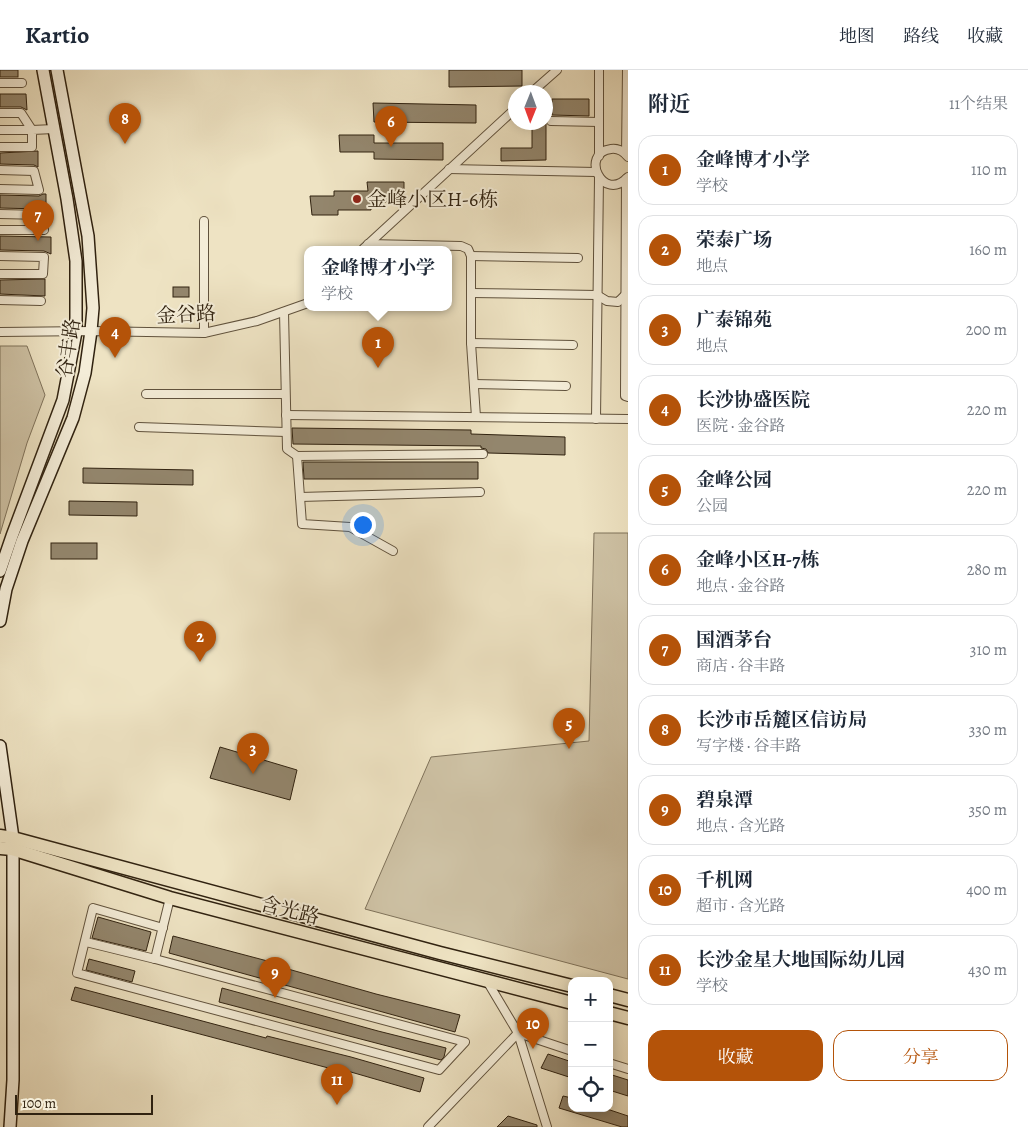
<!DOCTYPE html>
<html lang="zh">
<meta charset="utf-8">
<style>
:root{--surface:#fff;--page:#f2f2f3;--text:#1f2937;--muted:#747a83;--line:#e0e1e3;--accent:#b45309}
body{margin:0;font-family:Alegreya,"Noto Serif SC",serif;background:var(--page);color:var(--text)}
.controls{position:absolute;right:15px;bottom:15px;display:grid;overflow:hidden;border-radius:10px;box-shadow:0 2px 12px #0003}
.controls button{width:45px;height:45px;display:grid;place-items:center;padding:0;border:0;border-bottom:1px solid var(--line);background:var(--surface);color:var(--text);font:25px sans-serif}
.compass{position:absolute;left:508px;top:15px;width:45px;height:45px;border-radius:50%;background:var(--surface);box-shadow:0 2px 12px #0003;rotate:181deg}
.scale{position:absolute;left:15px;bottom:12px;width:138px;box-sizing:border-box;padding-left:5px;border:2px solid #302210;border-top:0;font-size:14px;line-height:18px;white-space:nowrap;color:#302210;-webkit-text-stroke:4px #f4edd8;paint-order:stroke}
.you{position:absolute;left:362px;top:454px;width:18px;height:18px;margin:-12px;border:4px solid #fff;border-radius:50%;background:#1a73e8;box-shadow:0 0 0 8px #1a73e833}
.badge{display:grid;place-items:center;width:32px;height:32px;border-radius:50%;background:var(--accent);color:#fff;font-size:16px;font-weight:700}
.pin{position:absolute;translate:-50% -41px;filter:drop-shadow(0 1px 2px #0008)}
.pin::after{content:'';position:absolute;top:26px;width:18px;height:15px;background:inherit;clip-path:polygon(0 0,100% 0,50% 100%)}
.popup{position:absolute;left:304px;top:176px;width:148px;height:65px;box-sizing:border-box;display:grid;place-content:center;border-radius:10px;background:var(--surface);filter:drop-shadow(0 1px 4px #0005);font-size:16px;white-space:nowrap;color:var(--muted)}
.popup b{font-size:19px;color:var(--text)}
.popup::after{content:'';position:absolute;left:50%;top:100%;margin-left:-10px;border:10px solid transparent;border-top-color:var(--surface)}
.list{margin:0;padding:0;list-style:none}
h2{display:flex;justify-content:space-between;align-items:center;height:65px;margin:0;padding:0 20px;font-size:21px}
h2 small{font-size:16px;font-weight:400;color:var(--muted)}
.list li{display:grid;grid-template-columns:32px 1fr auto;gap:15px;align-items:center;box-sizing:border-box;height:70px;margin:0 10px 10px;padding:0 10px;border:1px solid var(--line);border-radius:15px}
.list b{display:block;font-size:19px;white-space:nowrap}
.list p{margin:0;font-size:16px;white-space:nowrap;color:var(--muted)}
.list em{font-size:16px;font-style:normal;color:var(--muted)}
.actions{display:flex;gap:10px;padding:15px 20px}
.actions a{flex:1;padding:11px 0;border:1px solid var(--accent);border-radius:15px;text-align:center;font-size:18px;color:var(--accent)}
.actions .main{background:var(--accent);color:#fff}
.icon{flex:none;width:28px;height:28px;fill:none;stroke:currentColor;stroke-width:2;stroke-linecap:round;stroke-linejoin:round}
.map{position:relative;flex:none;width:628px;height:1057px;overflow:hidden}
header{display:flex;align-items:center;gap:30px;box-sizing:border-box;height:70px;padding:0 25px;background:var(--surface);border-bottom:1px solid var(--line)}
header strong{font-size:24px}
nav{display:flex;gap:28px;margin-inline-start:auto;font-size:18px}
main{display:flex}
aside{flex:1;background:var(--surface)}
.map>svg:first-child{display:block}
</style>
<header>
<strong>Kartio</strong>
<nav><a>地图</a><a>路线</a><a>收藏</a></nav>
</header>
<main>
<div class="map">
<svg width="628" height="1057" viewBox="0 0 628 1057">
<rect width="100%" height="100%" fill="#eee3c3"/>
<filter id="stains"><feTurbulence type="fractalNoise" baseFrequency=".004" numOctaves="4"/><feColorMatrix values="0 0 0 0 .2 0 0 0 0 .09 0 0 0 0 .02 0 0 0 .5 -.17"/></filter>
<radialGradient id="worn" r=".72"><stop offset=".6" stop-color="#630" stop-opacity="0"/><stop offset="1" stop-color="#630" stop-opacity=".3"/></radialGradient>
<g fill="#cec2a5" stroke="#7f725a">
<path d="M0,276H27L45,325L27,373L0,464Z"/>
<path d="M594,463H628V909L365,839L431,687L589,671Z"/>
</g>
<g fill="#93866d" stroke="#302210">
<rect x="0" y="0" width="18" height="7"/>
<path d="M449,0H522V16L449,17Z"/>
<path d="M0,24H26L27,40L21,37H0Z"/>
<path d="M552,29H589V46L552,45Z"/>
<path d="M373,33L476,35V53L374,52Z"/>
<path d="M532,52H546V90L501,91V78H532Z"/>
<path d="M339,65H374V73H443V90L374,89V82H340Z"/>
<path d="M38,81V97L34,95L0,94V83Z"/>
<path d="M367,112H404V132H371V140H338V145H312L310,126H334V121H368Z"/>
<path d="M43,124H46V142L42,139L0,138V125L39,126Z"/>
<path d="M0,166L51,167V184L44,181L0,180Z"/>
<path d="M45,209V226L0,224V210Z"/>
<rect x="173" y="217" width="16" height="10"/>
<path d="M292,358L471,360V364L565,367V385L488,383L486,379L481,378V376L293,374Z"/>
<path d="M303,392H478V409H304Z"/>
<path d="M83,398L193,400V415L83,413Z"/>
<path d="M69,431L137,432V446L69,445Z"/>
<rect x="51" y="473" width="46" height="16"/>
<path d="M220,677L297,700L290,730L210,708Z"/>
<path d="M98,847L151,862L146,881L92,868Z"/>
<path d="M173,866L275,893L274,895L376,924L460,945L455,962L169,883Z"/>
<path d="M89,889L135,901L132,912L86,900Z"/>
<path d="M75,917L266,968L267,966L351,987L424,1008L420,1022L337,998L336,1000L71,930Z"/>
<path d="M222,918L378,961L446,978L444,987L441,990L219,932Z"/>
<path d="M548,984L572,992V1008L541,998Z"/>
<path d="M609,1004L628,1010V1026L609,1020Z"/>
<path d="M563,1026L572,1028V1038H604L628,1046V1057H622L559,1038Z"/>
<path d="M508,1046L537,1055V1057H497Z"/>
</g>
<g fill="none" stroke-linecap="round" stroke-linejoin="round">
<defs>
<g id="street">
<path d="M0,13H22"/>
<path d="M532,22L557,0"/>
<path d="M0,43H21L32,60H0"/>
<path d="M551,51L599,52"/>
<path d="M0,77H32V60L54,59"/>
<path d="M626,84L627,0"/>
<path d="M599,86V0"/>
<path d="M449,99L596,102"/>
<path d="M0,100L34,101L39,120L0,119"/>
<path d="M628,107C603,134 579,83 611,79C618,78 624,82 628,87"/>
<path d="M626,109L625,326L628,327"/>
<path d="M0,144L42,145L44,160H0"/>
<path d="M204,151V263"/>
<path d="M368,174L461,176L468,179L471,186V273L476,347"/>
<path d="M363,179L516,38"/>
<path d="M0,186L44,187L43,204H0"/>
<path d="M471,186L578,188"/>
<path d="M472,223L597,225L607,231L618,232L625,225H628"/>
<path d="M0,230L41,231"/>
<path d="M284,242L287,379L297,386L483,384"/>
<path d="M0,262L91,261L204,263L257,251L308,233"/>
<path d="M471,273L573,275"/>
<path d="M474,314L566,316"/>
<path d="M146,324H285"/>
<path d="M286,345L628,349"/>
<path d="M596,349L599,108"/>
<path d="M139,357L286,362"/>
<path d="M297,386L302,454L350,457L393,481"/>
<path d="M300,427L480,422"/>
<path d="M86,872L155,889L170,828"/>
<path d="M155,889L465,972L439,1000L77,903L93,838L163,858"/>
<path d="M518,963L547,1057"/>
<path d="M518,963L572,981"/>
<path d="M609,993L628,999"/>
<path d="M428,1057L518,963L487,911"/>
</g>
<g id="secondary">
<path d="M0,501L12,466L63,330L76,262V191L67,129L43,0"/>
<path d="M0,551L6,519L22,471L73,348L85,303L91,261L93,238L88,166L57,0"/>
<path d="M0,676L13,768V1010L10,1057"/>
</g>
<g id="primary">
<path d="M0,766L13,768L440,883L572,916"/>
<path d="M0,778L12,779L170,828L572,933"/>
<path d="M609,925L628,930"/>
<path d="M609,943L628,948"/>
</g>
</defs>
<use href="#street" stroke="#60523d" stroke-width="10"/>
<use href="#secondary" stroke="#302210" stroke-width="14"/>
<use href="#primary" stroke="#302210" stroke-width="15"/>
<use href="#street" stroke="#f4edd8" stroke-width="8"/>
<use href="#secondary" stroke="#f4edd8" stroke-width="11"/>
<use href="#primary" stroke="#eee3c3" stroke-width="12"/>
</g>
<circle fill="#8f2418" stroke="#f4edd8" stroke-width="2" cx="357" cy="129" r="5"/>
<g text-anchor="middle" stroke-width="4" stroke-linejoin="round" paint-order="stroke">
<g font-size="20" fill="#302210" stroke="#f4edd8" text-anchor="start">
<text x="367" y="136">金峰小区H-6栋</text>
</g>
<g font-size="20" fill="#302210" stroke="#f4edd8">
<text transform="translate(186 244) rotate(-3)" y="7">金谷路</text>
<text transform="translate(68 278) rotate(-81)" y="7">谷丰路</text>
<text transform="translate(290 840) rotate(14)" y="7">含光路</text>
</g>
</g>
<rect width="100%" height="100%" filter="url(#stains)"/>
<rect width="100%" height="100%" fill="url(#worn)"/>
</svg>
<div class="controls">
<button>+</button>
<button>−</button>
<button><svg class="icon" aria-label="locate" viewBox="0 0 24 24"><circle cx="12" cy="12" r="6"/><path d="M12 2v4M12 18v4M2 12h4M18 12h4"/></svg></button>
</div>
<svg class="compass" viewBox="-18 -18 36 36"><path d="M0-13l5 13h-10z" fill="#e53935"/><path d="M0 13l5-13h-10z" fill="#747a83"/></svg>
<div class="scale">100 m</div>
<div class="you"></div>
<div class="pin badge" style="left:378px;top:298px">1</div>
<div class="popup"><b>金峰博才小学</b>学校</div>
<div class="pin badge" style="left:200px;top:592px">2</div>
<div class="pin badge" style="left:253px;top:704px">3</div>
<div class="pin badge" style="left:115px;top:288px">4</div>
<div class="pin badge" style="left:569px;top:679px">5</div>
<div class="pin badge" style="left:391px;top:77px">6</div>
<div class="pin badge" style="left:38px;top:171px">7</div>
<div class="pin badge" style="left:125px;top:74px">8</div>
<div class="pin badge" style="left:275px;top:928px">9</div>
<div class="pin badge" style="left:533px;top:979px">10</div>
<div class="pin badge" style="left:337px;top:1035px">11</div>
</div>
<aside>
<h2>附近<small>11个结果</small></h2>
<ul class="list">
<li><span class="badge">1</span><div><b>金峰博才小学</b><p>学校</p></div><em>110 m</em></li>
<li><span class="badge">2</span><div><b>荣泰广场</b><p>地点</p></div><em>160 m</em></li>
<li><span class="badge">3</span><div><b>广泰锦苑</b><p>地点</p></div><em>200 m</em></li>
<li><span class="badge">4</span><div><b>长沙协盛医院</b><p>医院 · 金谷路</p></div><em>220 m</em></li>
<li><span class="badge">5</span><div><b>金峰公园</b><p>公园</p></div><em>220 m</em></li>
<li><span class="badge">6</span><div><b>金峰小区H-7栋</b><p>地点 · 金谷路</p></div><em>280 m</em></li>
<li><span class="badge">7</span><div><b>国酒茅台</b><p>商店 · 谷丰路</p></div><em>310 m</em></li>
<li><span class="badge">8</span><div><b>长沙市岳麓区信访局</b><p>写字楼 · 谷丰路</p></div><em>330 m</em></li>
<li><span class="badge">9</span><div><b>碧泉潭</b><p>地点 · 含光路</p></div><em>350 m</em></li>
<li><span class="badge">10</span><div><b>千机网</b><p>超市 · 含光路</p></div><em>400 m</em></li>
<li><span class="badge">11</span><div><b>长沙金星大地国际幼儿园</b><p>学校</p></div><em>430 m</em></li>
</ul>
<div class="actions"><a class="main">收藏</a><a>分享</a></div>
</aside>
</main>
